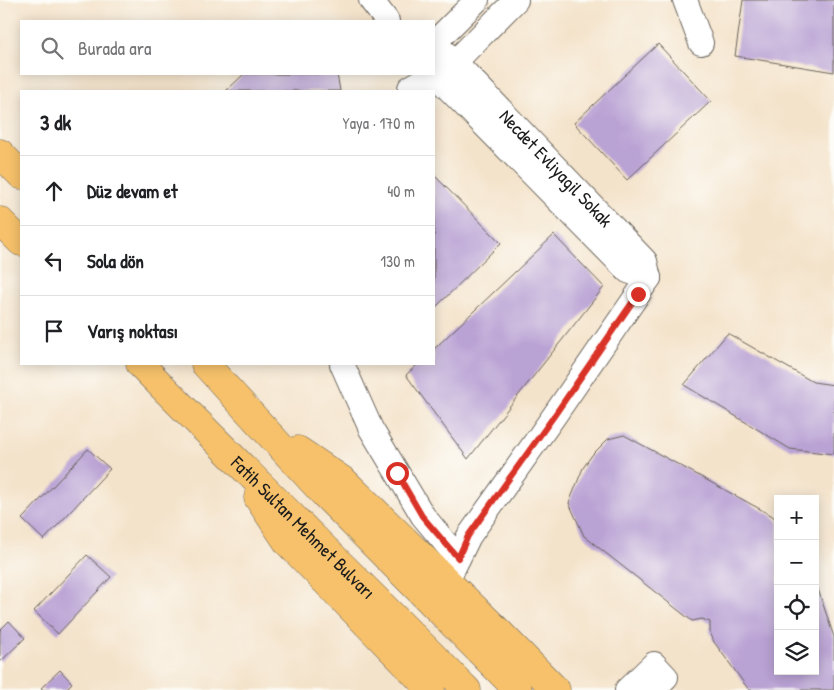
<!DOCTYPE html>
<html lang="tr">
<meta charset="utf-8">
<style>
:root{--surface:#fff;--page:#f6f6f6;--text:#202124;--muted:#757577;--line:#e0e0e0}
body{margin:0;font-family:"Patrick Hand",sans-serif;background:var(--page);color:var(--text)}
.controls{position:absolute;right:15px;bottom:15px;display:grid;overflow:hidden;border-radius:0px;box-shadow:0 2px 12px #0003}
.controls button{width:45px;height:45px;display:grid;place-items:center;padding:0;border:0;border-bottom:1px solid var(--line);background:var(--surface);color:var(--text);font:25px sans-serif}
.stop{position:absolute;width:15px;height:15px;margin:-11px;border:4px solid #d93025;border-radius:50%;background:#fff}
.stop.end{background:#d93025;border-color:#fff;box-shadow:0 1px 5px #0008}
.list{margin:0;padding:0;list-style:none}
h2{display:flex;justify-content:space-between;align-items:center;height:65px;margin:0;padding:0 20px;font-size:21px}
h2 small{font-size:16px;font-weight:400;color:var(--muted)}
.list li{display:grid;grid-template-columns:32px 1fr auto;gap:15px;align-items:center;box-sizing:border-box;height:70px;padding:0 20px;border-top:1px solid var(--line)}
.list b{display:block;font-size:19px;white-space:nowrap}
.list em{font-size:16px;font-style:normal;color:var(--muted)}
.icon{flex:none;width:28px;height:28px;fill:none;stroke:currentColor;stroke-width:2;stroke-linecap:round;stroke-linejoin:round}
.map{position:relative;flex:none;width:834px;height:690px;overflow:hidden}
.search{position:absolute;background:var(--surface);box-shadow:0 2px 12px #0003;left:20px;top:20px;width:415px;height:55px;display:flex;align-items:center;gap:12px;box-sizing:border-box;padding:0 18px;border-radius:0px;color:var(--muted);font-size:19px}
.panel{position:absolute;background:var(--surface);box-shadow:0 2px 12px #0003;left:20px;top:90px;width:415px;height:275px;border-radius:0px}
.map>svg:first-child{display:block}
</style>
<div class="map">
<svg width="834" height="690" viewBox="0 0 834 690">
<rect width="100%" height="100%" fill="#fdfcf7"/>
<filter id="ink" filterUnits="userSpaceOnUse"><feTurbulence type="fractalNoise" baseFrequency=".02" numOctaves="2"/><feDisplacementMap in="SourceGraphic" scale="10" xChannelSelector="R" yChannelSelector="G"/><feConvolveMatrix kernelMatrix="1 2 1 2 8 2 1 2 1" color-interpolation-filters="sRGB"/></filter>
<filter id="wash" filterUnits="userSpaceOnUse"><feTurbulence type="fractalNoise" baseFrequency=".0096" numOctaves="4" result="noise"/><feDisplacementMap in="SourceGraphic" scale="20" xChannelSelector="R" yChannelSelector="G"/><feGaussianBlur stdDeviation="1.12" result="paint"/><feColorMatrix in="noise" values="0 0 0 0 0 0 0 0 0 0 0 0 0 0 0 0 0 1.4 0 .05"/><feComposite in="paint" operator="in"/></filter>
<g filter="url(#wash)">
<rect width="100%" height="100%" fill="#f4e3cb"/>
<g id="blocks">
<g fill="#b9a2d4">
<path d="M743,0H834V72L735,56Z"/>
<path d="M658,44L711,101L627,180L574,123Z"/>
<path d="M244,74H337L340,91H226Z"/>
<path d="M434,175L501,243L434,309Z"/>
<path d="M554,235L604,287L468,459L406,375L418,364H434V349Z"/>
<path d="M727,334H729L813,382L834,385V454L790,449L684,385Z"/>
<path d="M624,435L771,515L778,521V671H815L816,583L834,637V690H749L714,642L710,632V622L702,619L692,621L584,536L569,503L583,468L592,455L608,439Z"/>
<path d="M88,449L110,469L44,540L22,519Z"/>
<path d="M87,555L111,577L58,634L34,611Z"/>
<path d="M9,621L25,638L0,662V630Z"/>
<path d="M60,670L72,683L65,690H44L41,688Z"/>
</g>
</g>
</g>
<g filter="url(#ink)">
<use href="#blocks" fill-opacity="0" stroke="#686259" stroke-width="1"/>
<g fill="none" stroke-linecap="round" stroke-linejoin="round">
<defs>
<g id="minor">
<path d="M371,0L387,21"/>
<path d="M685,0L701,43"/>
<path id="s1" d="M434,43L455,62L645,261L649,278"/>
<path d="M434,47L439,38L477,0"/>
<path d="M434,74L628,271L649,278"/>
<path d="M410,88L455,62L516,0"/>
<path d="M342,364L371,429L423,516L458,558"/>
<path d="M447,581L469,536L554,416L649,278"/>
<path d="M627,690L654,664L666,677L653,690"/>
</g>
<g id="highway">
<path d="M0,153L21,175"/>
<path d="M0,221L21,242"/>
<path id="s2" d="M140,364C248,474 359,581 467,690"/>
<path d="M205,364L325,495L518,690"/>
<path d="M298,450L344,481L496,629L556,690"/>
<path d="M258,498L288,543L431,690"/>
</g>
</defs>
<use href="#minor" stroke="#686259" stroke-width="26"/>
<use href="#highway" stroke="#686259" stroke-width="29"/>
<use href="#minor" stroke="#fff" stroke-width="24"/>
<use href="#highway" stroke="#f6c16b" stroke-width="28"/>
</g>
</g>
<g fill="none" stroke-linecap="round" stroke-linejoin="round" filter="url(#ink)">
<path stroke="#d93025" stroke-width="6" d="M397,473L422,516L458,558L468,536L554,416L638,294"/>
</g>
<g text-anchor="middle" stroke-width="4" stroke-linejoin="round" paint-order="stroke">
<g font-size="19" fill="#1c1c1c" stroke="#fdfcf7">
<text dy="7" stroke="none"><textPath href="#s1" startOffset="175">Necdet Evliyagil Sokak</textPath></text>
<text dy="7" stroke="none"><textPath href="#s2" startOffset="231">Fatih Sultan Mehmet Bulvarı</textPath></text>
</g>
</g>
</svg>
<div class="controls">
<button>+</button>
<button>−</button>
<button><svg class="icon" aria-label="locate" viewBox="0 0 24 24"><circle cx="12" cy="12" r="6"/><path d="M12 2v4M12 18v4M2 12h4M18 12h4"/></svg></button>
<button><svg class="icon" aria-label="layers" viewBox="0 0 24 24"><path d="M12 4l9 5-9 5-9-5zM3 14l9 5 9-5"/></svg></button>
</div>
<div class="stop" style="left:397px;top:473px"></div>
<div class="stop end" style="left:638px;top:294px"></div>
<div class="search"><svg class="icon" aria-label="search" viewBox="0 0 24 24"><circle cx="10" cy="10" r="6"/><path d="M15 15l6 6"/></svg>Burada ara</div>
<section class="panel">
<h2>3 dk<small>Yaya · 170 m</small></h2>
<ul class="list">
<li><svg class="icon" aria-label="ahead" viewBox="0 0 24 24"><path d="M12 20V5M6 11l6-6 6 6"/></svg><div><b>Düz devam et</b></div><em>40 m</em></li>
<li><svg class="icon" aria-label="left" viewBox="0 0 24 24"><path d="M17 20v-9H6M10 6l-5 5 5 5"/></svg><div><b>Sola dön</b></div><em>130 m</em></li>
<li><svg class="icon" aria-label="arrive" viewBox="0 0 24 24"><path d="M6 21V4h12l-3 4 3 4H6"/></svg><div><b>Varış noktası</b></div></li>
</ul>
</section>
</div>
